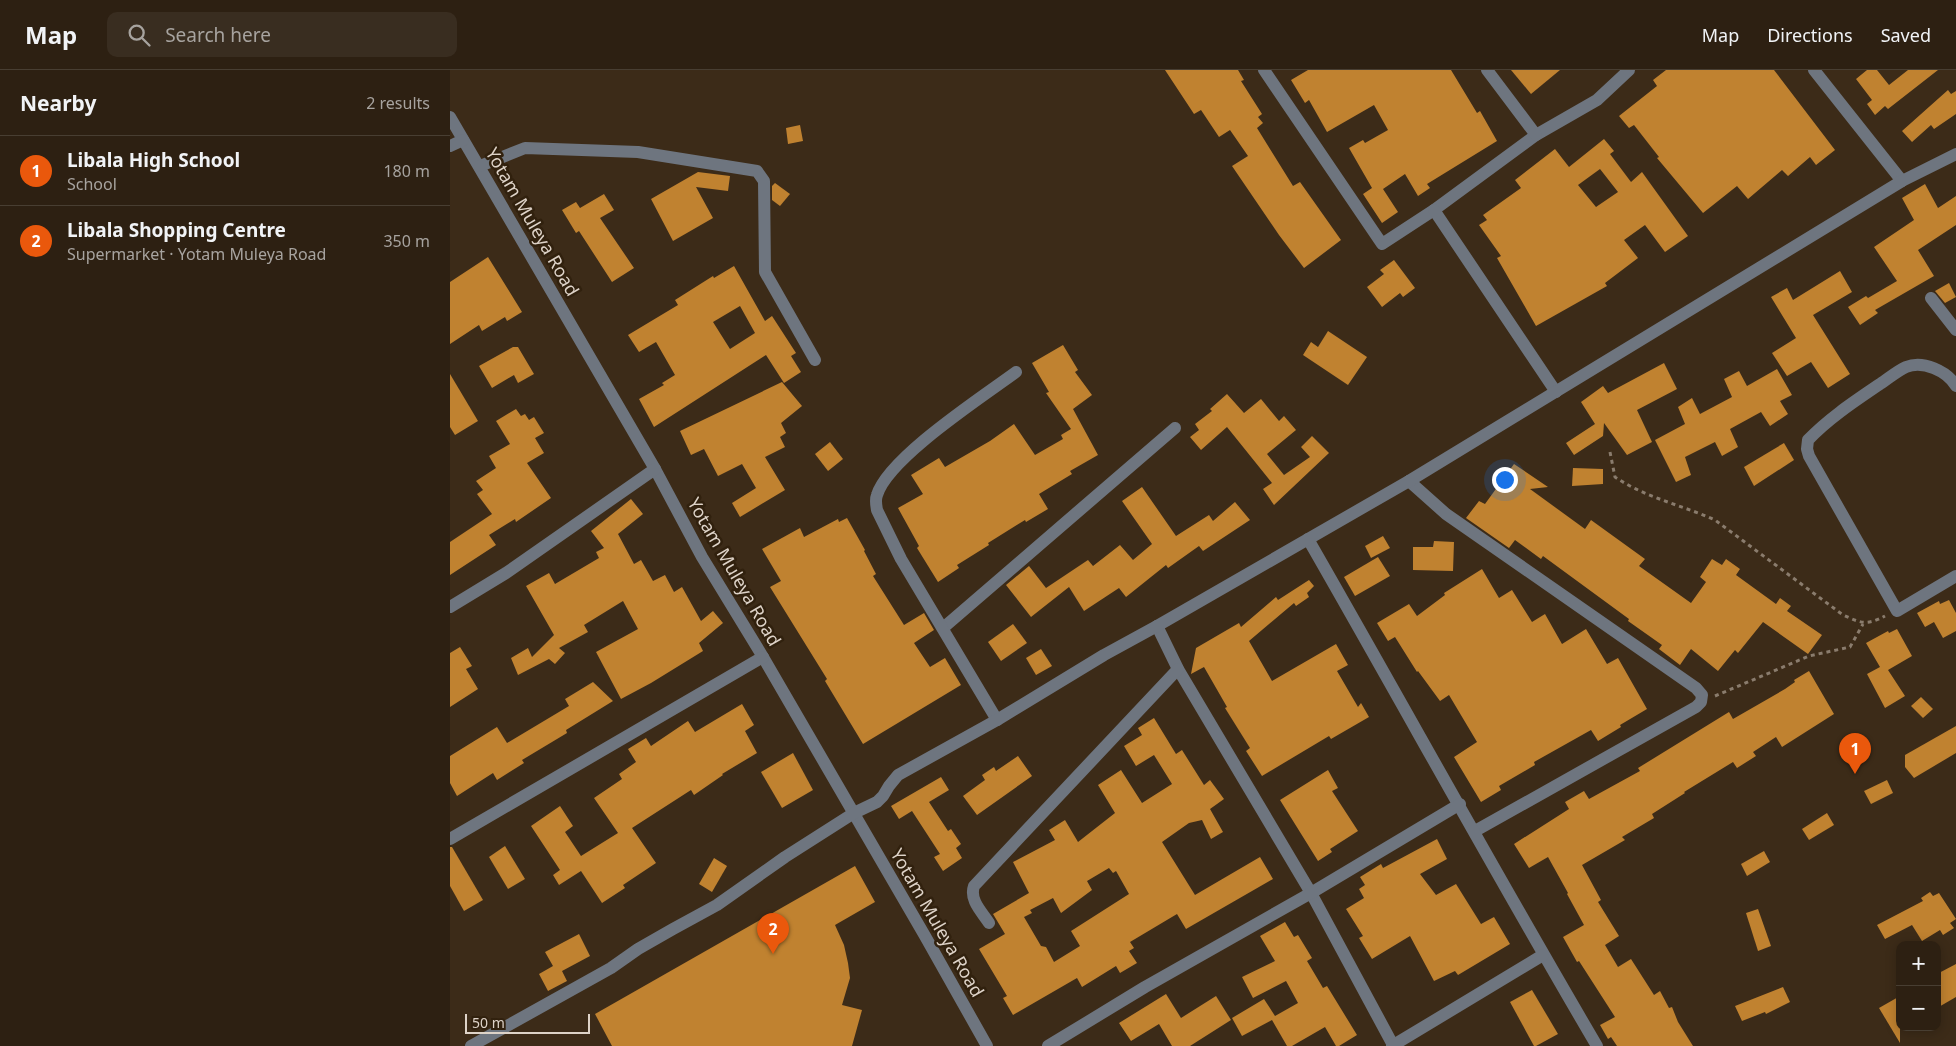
<!DOCTYPE html>
<meta charset="utf-8">
<style>
:root{--surface:#2d2012;--page:#392d20;--text:#f1f3f6;--muted:#a7a39f;--line:#483e32;--accent:#ea580c}
body{margin:0;font-family:"Noto Sans",sans-serif;background:var(--page);color:var(--text)}
.controls{position:absolute;right:15px;bottom:15px;display:grid;overflow:hidden;border-radius:10px;box-shadow:0 2px 12px #0003}
.controls button{width:45px;height:45px;display:grid;place-items:center;padding:0;border:0;border-bottom:1px solid var(--line);background:var(--surface);color:var(--text);font:25px sans-serif}
.scale{position:absolute;left:15px;bottom:12px;width:125px;box-sizing:border-box;padding-left:5px;border:2px solid #ded3c8;border-top:0;font-size:14px;line-height:18px;white-space:nowrap;color:#ded3c8;-webkit-text-stroke:4px #31210e;paint-order:stroke}
.you{position:absolute;left:1054px;top:409px;width:18px;height:18px;margin:-12px;border:4px solid #fff;border-radius:50%;background:#1a73e8;box-shadow:0 0 0 8px #1a73e833}
.badge{display:grid;place-items:center;width:32px;height:32px;border-radius:50%;background:var(--accent);color:#fff;font-size:16px;font-weight:700}
.pin{position:absolute;translate:-50% -41px;filter:drop-shadow(0 1px 2px #0008)}
.pin::after{content:'';position:absolute;top:26px;width:18px;height:15px;background:inherit;clip-path:polygon(0 0,100% 0,50% 100%)}
.list{margin:0;padding:0;list-style:none}
h2{display:flex;justify-content:space-between;align-items:center;height:65px;margin:0;padding:0 20px;font-size:21px}
h2 small{font-size:16px;font-weight:400;color:var(--muted)}
.list li{display:grid;grid-template-columns:32px 1fr auto;gap:15px;align-items:center;box-sizing:border-box;height:70px;padding:0 20px;border-top:1px solid var(--line)}
.list b{display:block;font-size:19px;white-space:nowrap}
.list p{margin:0;font-size:16px;white-space:nowrap;color:var(--muted)}
.list em{font-size:16px;font-style:normal;color:var(--muted)}
.icon{flex:none;width:28px;height:28px;fill:none;stroke:currentColor;stroke-width:2;stroke-linecap:round;stroke-linejoin:round}
.map{position:relative;flex:none;width:1506px;height:976px;overflow:hidden}
header{display:flex;align-items:center;gap:30px;box-sizing:border-box;height:70px;padding:0 25px;background:var(--surface);border-bottom:1px solid var(--line)}
header strong{font-size:24px}
nav{display:flex;gap:28px;margin-inline-start:auto;font-size:18px}
.search{width:350px;height:45px;background:var(--page);display:flex;align-items:center;gap:12px;box-sizing:border-box;padding:0 18px;border-radius:10px;color:var(--muted);font-size:19px}
main{display:flex}
aside{flex:1;background:var(--surface)}
.map>svg:first-child{display:block}
</style>
<header>
<strong>Map</strong>
<div class="search"><svg class="icon" aria-label="search" viewBox="0 0 24 24"><circle cx="10" cy="10" r="6"/><path d="M15 15l6 6"/></svg>Search here</div>
<nav><a>Map</a><a>Directions</a><a>Saved</a></nav>
</header>
<main>
<aside>
<h2>Nearby<small>2 results</small></h2>
<ul class="list">
<li><span class="badge">1</span><div><b>Libala High School</b><p>School</p></div><em>180 m</em></li>
<li><span class="badge">2</span><div><b>Libala Shopping Centre</b><p>Supermarket · Yotam Muleya Road</p></div><em>350 m</em></li>
</ul>
</aside>
<div class="map">
<svg width="1506" height="976" viewBox="0 0 1506 976">
<rect width="100%" height="100%" fill="#3c2b18"/>
<g fill="#c08230" fill-rule="evenodd">
<path d="M715,0H788L794,10L791,11L812,44L808,47L813,53L807,58L843,116L850,112L891,170L854,198L829,165L782,96L798,86L780,60L769,67L751,40L744,44Z"/>
<path d="M858,0H1001L1027,43L1030,41L1047,71L977,114L980,118L968,126L955,104L933,119L948,142L932,153L913,124L922,118L899,78L913,70L915,73L938,60L924,35L877,62L859,30L855,33L841,10Z"/>
<path d="M1061,0H1110L1081,24Z"/>
<path d="M1216,0H1324L1385,80L1366,95L1360,87L1338,106L1332,100L1298,129L1287,116L1253,143L1207,88L1209,87L1184,55L1179,58L1169,46L1207,16L1203,10Z"/>
<path d="M1417,0H1427L1439,15L1458,0H1488L1438,39L1435,36L1425,45L1417,34L1422,30L1406,9Z"/>
<path d="M1498,20L1501,24L1506,21V44L1484,59L1481,55L1462,72L1452,61Z"/>
<path d="M350,55L353,71L338,74L336,58Z"/>
<path d="M1154,69L1164,81L1160,84L1181,112L1192,102L1238,166L1215,182L1195,155L1174,170L1188,188L1155,213L1157,216L1086,256L1047,188L1051,186L1029,155L1037,150L1033,145L1071,118L1065,110L1105,79L1119,97ZM1150,99L1168,122L1146,137L1128,115Z"/>
<path d="M248,102L280,106L278,121L246,117L263,148L223,171L201,129Z"/>
<path d="M325,113L340,124L330,136L322,130V116Z"/>
<path d="M1475,114L1488,138L1506,126V155L1468,180L1484,206L1425,240L1428,243L1410,255L1398,237L1416,226L1418,228L1447,211L1424,177L1464,150L1452,128Z"/>
<path d="M154,124L164,140L150,148L184,198L162,212L129,161L126,163L112,140L126,132L130,138Z"/>
<path d="M38,187L72,242L57,251L55,247L32,261L29,255L0,274V212Z"/>
<path d="M944,190L965,218L953,227L950,223L932,237L917,217L934,204L930,200Z"/>
<path d="M284,196L315,251L322,246L346,283L341,286L351,302L334,313L316,285L204,357L189,329L214,315L212,313L225,305L206,272L189,282L178,265L228,235L225,230L263,206L264,208ZM290,236L305,263L280,279L263,252Z"/>
<path d="M1390,201L1402,222L1363,245L1400,304L1378,318L1361,292L1337,306L1322,283L1346,268L1321,227L1337,218L1343,230Z"/>
<path d="M1499,213L1506,227L1495,233L1485,221Z"/>
<path d="M878,261L917,287L898,315L853,285L861,272L868,277Z"/>
<path d="M613,275L628,300L625,302L642,325L623,339L648,385L620,401L622,404L589,424L598,439L576,452L575,450L538,473L539,475L507,495L509,498L488,512L467,478L469,476L448,438L473,424L461,405L489,388L495,397L540,371L564,354L585,385L613,369L611,365L621,359L596,323L599,322L582,293Z"/>
<path d="M63,277H68L84,304L68,313L64,305L42,318L29,296Z"/>
<path d="M1214,293L1227,319L1187,340L1202,372L1177,385L1154,353L1153,366L1124,385L1116,373L1145,354L1131,332L1153,316L1158,323Z"/>
<path d="M1327,299L1342,325L1330,331L1338,344L1320,356L1311,342L1280,359L1288,377L1272,386L1265,372L1235,387L1241,405L1226,412L1205,370L1235,354L1228,337L1242,328L1250,344L1282,327L1274,309L1289,301L1297,316Z"/>
<path d="M0,304L28,351L5,365L0,357Z"/>
<path d="M332,312L352,336L331,353L336,363L330,367L335,377L315,387L335,420L290,447L282,433L306,418L292,394L268,406L254,379L241,385L230,361Z"/>
<path d="M777,324L794,343L811,329L829,351L834,346L846,360L817,384L834,405L860,387L851,377L862,366L879,383L824,435L813,419L822,413L777,357L751,380L740,367L749,360L745,354L762,341L760,339Z"/>
<path d="M66,339L71,346L75,344L79,350L84,347L94,363L85,368L94,383L77,393L101,428L66,452L65,449L39,465L46,475L0,505V472L42,444L27,424L33,420L26,411L46,398L39,386L60,374L46,351Z"/>
<path d="M380,372L393,389L378,401L365,384Z"/>
<path d="M1334,373L1344,390L1304,416L1294,397Z"/>
<path d="M1064,394L1098,417L1080,419L1135,459L1141,450L1195,489L1189,496L1241,533L1256,512L1250,507L1262,489L1272,495L1276,489L1290,499L1286,505L1326,534L1330,528L1341,536L1337,541L1372,565L1358,584L1313,552L1288,583L1285,580L1268,601L1241,579L1230,595L1209,579L1212,575L1178,551L1179,549L1093,486L1091,489L1065,470L1059,478L1016,448L1029,431L1035,434Z"/>
<path d="M1123,398L1153,399V414L1122,416Z"/>
<path d="M692,417L726,466L759,445L763,451L785,432L800,450L753,481L749,476L718,498L716,495L676,527L669,518L634,541L619,517L581,547L556,515L579,496L596,518L638,490L643,496L670,475L683,490L702,474L672,431Z"/>
<path d="M181,429L193,444L168,464L184,494L191,490L203,511L215,505L224,522L232,517L251,551L263,541L273,553L249,573L253,581L201,613L171,629L146,582L188,559L173,531L134,555L138,562L109,578L115,583L105,594L99,589L68,605L61,588L78,578L82,587L104,565L76,516L99,503L105,514L149,488L146,482L154,478L141,461Z"/>
<path d="M397,448L415,480L414,481L426,504L423,506L454,555L474,543L484,560L464,573L480,597L495,588L511,615L413,674L375,611L377,609L320,517L331,511L312,479L350,458L354,467L388,449L389,452Z"/>
<path d="M933,466L940,478L921,488L915,476Z"/>
<path d="M984,471L1004,472L1003,501L963,500V477H983Z"/>
<path d="M928,487L940,506L905,526L894,507Z"/>
<path d="M1032,499L1049,528L1062,520L1082,552L1095,544L1112,574L1136,559L1157,594L1168,588L1197,639L1170,655L1171,657L1148,671L1141,660L1084,692L1085,695L1049,716L1051,720L1031,732L1004,687L1027,672L999,625L990,631L968,601L967,602L945,567L938,571L927,553L959,534L967,546L995,525L994,523Z"/>
<path d="M859,510L864,516L857,523L859,527L846,536L844,533L799,571L822,611L886,574L898,595L887,601L908,637L911,633L919,647L881,669L879,666L812,706L796,681L800,678L775,638L777,637L754,597L741,604L746,578L789,553L791,557L826,527L828,530Z"/>
<path d="M1499,530L1506,543V561L1493,568L1484,552L1475,557L1467,543L1489,531L1490,534Z"/>
<path d="M563,554L577,573L551,591L538,572Z"/>
<path d="M1447,559L1462,586L1438,600L1455,626L1435,638L1417,604L1430,597L1416,573L1438,561L1439,563Z"/>
<path d="M10,577L22,596L16,599L28,619L0,637V583Z"/>
<path d="M591,579L602,596L586,605L576,588Z"/>
<path d="M1359,601L1384,644L1332,677L1326,667L1303,682L1306,686L1287,698L1283,692L1234,722L1235,723L1202,744L1204,748L1172,767L1175,770L1132,795L1151,830L1148,832L1169,866L1155,875L1168,897L1181,889L1204,925L1210,921L1219,938L1222,937L1228,952L1243,976H1167L1161,967L1158,969L1150,955L1165,947L1129,891L1127,892L1113,867L1134,855L1117,824L1118,823L1098,787L1079,798L1064,774L1119,739L1115,732L1134,721L1139,729L1190,701L1188,698L1279,642L1283,649L1335,619L1345,612L1344,610Z"/>
<path d="M143,612L163,631L116,660L117,663L72,690L74,693L47,710L43,703L7,726L0,713V686L47,657L57,673L119,636L115,629Z"/>
<path d="M1471,627L1483,639L1473,648L1461,636Z"/>
<path d="M292,634L304,655L295,661L307,683L272,704L273,705L244,725L241,720L182,758L206,793L173,815L175,818L152,833L131,801L109,815L103,805L110,800L81,756L110,736L123,756L115,762L131,786L168,763L144,728L172,709L169,704L186,692L178,679L196,668L201,676L238,651L245,662Z"/>
<path d="M704,648L726,684L732,680L754,715L760,710L774,729L760,739L773,762L761,769L752,750L739,753L712,772L745,825L810,787L823,809L736,859L727,844L680,872L684,878L679,881L687,893L670,903L666,896L632,917L627,908L563,945L553,928L557,926L529,879L555,864L543,844L579,823L563,792L605,770L599,760L615,750L628,772L665,743L648,715L671,700L692,733L722,714L704,685L686,696L674,676L692,665L688,658ZM659,798L663,803L666,801L679,824L621,861L630,876L604,892L596,877L591,876L574,847L582,843L580,840L603,828L611,843L642,820L637,811Z"/>
<path d="M1506,656V683L1464,708L1455,697V685Z"/>
<path d="M343,683L363,720L332,738L311,702Z"/>
<path d="M568,686L582,706L527,745L513,726L535,710L532,705L544,697L546,701Z"/>
<path d="M878,700L888,718L882,721L908,761L880,779L882,782L868,791L830,730Z"/>
<path d="M491,707L499,720L479,732L498,761L501,759L511,774L506,778L512,788L493,801L484,787L490,784L462,741L449,749L441,736Z"/>
<path d="M1437,710L1443,723L1421,734L1414,721Z"/>
<path d="M1377,743L1384,755L1359,770L1352,759Z"/>
<path d="M987,769L997,789L970,804L986,825L1006,814L1031,854L1044,847L1060,874L1008,905L1005,901L984,911L960,866L922,889L909,868L913,866L896,839L914,828L909,819L915,815L910,807L931,794L933,798Z"/>
<path d="M55,776L75,809L58,819L39,787Z"/>
<path d="M0,777H2L33,830L14,841L0,816Z"/>
<path d="M1314,781L1320,792L1297,806L1291,794Z"/>
<path d="M264,788L277,796L262,822L249,814Z"/>
<path d="M405,796L425,832L385,855L394,875L398,893L400,908L392,935L412,940L402,976H162L145,944Z"/>
<path d="M1480,822L1483,826L1489,823L1506,849L1500,853L1504,858L1493,865L1490,860L1472,871L1462,855L1435,869L1427,855L1473,831L1471,828Z"/>
<path d="M1308,839L1321,876L1308,881L1296,843Z"/>
<path d="M835,852L844,867L848,865L862,888L857,891L873,918L877,916L907,965L889,976H886L875,957L842,976H837L822,950L792,966L782,948L814,929L825,946L848,933L836,911L803,928L792,907L825,891L810,866Z"/>
<path d="M129,864L140,886L112,901L117,911L98,921L89,904L103,896L95,882Z"/>
<path d="M1506,894V927L1487,938V904Z"/>
<path d="M1333,917L1340,932L1316,944L1315,942L1292,951L1285,936Z"/>
<path d="M1082,920L1108,964L1086,976H1084L1060,932Z"/>
<path d="M716,924L731,948L766,926L781,950L740,976H722L709,954L681,971L669,953Z"/>
<path d="M1450,926V973L1429,938Z"/>
</g>
<g fill="none" stroke-linecap="round" stroke-linejoin="round">
<g stroke="#8a7c6d" stroke-width="3" stroke-dasharray="4 4" stroke-linecap="butt">
<path d="M1160,382L1165,407C1196,428 1232,435 1265,450L1393,545C1411,553 1416,556 1435,546"/>
<path d="M1265,626L1359,586L1400,577L1413,554"/>
</g>
<g stroke="#6e757f" stroke-width="12">
<path d="M814,0L932,174L984,140L1086,65L1147,30L1179,0"/>
<path d="M1037,0L1086,65"/>
<path d="M1364,0L1452,111"/>
<path d="M0,47L205,399L252,487L313,587L475,866L537,976"/>
<path d="M0,76L13,70"/>
<path d="M30,96L75,78L188,82L307,101L314,111L315,202L365,290"/>
<path d="M984,140L1106,322"/>
<path d="M1481,228L1506,260"/>
<path d="M1506,316C1497,301 1473,290 1456,297C1447,301 1438,309 1430,314C1405,331 1379,348 1358,370L1357,379L1359,386L1447,541L1506,506"/>
<path d="M959,411L996,444L1246,618L1252,625L1251,632L1246,637L1025,761"/>
<path d="M858,469C955,638 1048,808 1147,976"/>
<path d="M0,537L56,503L205,399"/>
<path d="M707,556L728,599L861,823L943,975"/>
<path d="M493,558L725,358"/>
<path d="M547,650L451,489L427,440C426,434 425,430 427,425C438,388 532,327 566,302"/>
<path d="M0,769L313,587"/>
<path d="M539,853C532,842 519,830 524,816L728,599"/>
<path d="M21,976L161,898L188,879L223,859L267,835L335,787L404,743L427,732L433,726L439,716L448,705L547,650L654,585L707,556L959,411L1452,111L1506,84"/>
<path d="M598,976L695,917L861,823L1010,734"/>
<path d="M942,976L1093,885"/>
</g>
</g>
<g text-anchor="middle" stroke-width="5" stroke-linejoin="round" paint-order="stroke">
<g font-size="18" fill="#ded3c8" stroke="#31210e">
<text transform="translate(82 152) rotate(60)" y="6">Yotam Muleya Road</text>
<text transform="translate(284 502) rotate(60)" y="6">Yotam Muleya Road</text>
<text transform="translate(487 853) rotate(60)" y="6">Yotam Muleya Road</text>
</g>
</g>
</svg>
<div class="controls">
<button>+</button>
<button>−</button>
</div>
<div class="scale">50 m</div>
<div class="you"></div>
<div class="pin badge" style="left:1405px;top:704px">1</div>
<div class="pin badge" style="left:323px;top:884px">2</div>
</div>
</main>
